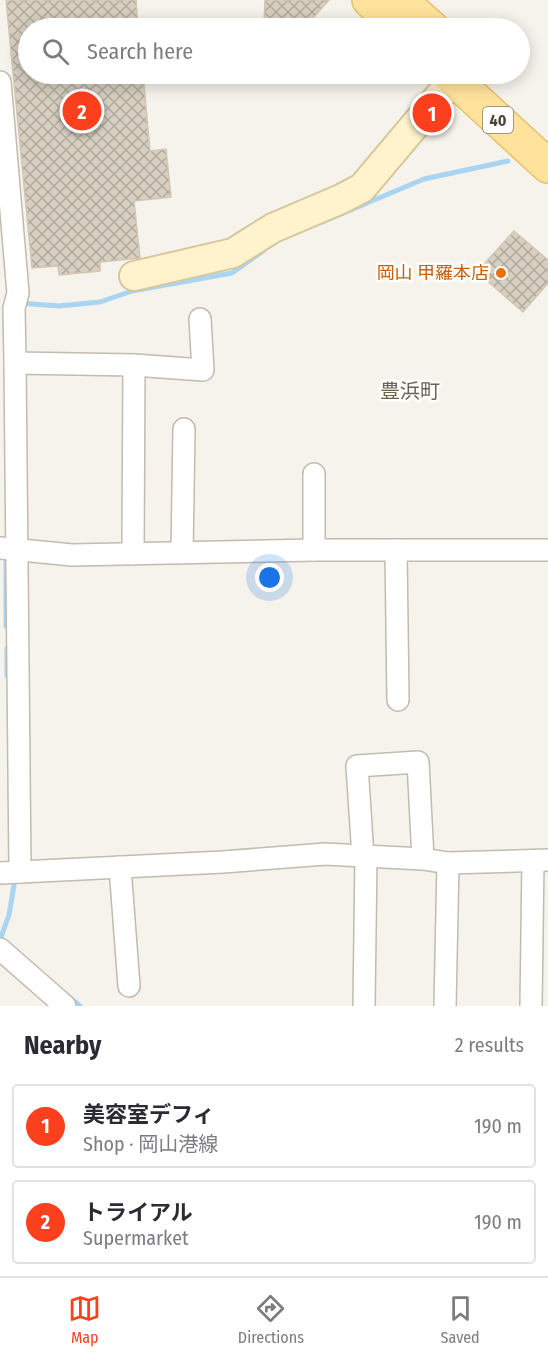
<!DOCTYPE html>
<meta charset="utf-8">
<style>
:root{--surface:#fff;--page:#f7f7f7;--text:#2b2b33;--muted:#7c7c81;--line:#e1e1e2;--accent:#fc3f1d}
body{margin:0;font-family:"Fira Sans Condensed","Noto Sans JP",sans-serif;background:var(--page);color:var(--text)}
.you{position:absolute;left:270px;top:578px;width:21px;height:21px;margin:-15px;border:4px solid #fff;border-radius:50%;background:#1a73e8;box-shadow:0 0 0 9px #1a73e833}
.badge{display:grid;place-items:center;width:39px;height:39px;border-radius:50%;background:var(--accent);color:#fff;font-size:20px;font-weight:700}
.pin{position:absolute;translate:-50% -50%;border:3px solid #fff;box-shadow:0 2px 6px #0006}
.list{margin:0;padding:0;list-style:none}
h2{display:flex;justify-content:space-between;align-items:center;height:78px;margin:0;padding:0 24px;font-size:26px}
h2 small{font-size:20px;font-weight:400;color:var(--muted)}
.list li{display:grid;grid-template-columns:39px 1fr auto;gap:18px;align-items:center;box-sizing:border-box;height:84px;margin:0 12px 12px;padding:0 12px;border:2px solid var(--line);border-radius:6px}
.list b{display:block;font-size:22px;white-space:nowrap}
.list p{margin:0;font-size:20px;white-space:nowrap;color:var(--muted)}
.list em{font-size:20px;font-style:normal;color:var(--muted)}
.icon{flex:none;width:33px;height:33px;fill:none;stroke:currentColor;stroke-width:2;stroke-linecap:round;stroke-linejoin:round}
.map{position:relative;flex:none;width:548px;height:1006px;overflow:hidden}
.search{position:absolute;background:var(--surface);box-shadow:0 3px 15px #0003;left:18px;right:18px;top:18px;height:66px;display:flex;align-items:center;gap:15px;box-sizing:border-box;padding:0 21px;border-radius:33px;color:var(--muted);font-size:22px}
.sheet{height:270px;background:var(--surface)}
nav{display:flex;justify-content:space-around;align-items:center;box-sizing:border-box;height:84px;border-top:2px solid var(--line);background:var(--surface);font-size:16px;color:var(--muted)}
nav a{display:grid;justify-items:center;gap:3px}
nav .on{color:var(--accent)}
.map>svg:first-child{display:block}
</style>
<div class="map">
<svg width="548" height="1006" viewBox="0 0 548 1006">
<defs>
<pattern id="building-cross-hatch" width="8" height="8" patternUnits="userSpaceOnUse" patternTransform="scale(1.5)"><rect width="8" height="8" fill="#d8cfc1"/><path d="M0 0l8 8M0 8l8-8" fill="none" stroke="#b1aa9e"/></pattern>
</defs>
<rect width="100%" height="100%" fill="#f6f3ec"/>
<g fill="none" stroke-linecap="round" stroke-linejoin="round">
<g stroke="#a9d4f2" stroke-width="5">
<path d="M322,222L424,179L508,161"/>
<path d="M19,303L59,306L100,302L132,291L232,273L263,251"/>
<path d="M2,557H6V626"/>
<path d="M7,648V676"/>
<path d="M0,940L9,915L15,879"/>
<path d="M69,997L80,1006"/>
</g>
</g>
<g fill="url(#building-cross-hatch)" stroke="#d3c7b4" stroke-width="1.5">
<path d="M6,0H136L138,28H28V74H143L150,151L166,149L171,197L134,201L140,258L100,262V271L59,275L58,266L32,268Z"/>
<path d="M265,0H329L304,28H268L264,25Z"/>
<path d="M514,231L548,260V283L523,312L477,272Z"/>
</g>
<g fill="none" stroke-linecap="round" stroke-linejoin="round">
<defs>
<g id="street">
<path d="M0,82L18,293L14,308L15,363"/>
<path d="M314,474V550"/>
<path d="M0,548L72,555L314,550H548"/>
<path d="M396,550L398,700"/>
<path d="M182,553L184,429"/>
<path d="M133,554L134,365"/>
<path d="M363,857L357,766L418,762L423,859"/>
<path d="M120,867L129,986"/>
<path d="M20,872L15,363L134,365L203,370L200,319"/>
<path d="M0,873L223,862L325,854L423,859L448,863L548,860"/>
<path d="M0,949L65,1006"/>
<path d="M364,1006L366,857"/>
<path d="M445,1006L448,863"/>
<path d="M531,1006L533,861"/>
</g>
<path id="secondary" d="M134,276L233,253L273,228L341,199L362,188L458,74"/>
<g id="primary">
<path d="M369,0L400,28"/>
<path d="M400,0L432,28"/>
<path d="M448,74L548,166"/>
</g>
</defs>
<use href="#street" stroke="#c2bbae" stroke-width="24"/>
<use href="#secondary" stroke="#d6c79b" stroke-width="32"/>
<use href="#primary" stroke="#e6c16a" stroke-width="36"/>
<use href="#street" stroke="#fff" stroke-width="21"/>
<use href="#secondary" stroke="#fff3cd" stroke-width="28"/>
<use href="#primary" stroke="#ffe39c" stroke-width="33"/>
</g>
<circle fill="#e8710a" stroke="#fff" stroke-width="2" cx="501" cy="273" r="6"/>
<g text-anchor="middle" stroke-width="5" stroke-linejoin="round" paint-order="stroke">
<rect fill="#fff" stroke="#817c74" stroke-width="1.5" x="483" y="107" width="30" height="26" rx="4.5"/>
<g font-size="16" font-weight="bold" fill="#4b4439">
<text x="498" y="126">40</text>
</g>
<g font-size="18" fill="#c56008" stroke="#fff" text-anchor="end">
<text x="489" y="279">岡山 甲羅本店</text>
</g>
<g font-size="20" fill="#6e6250" stroke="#fff">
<text x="410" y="398">豊浜町</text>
</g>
</g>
</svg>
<div class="you"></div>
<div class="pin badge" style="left:432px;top:113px">1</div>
<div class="pin badge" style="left:82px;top:111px">2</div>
<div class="search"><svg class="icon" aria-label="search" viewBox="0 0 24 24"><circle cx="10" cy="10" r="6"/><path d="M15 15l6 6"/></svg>Search here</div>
</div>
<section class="sheet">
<h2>Nearby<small>2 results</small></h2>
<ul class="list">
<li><span class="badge">1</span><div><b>美容室デフィ</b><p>Shop · 岡山港線</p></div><em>190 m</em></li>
<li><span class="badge">2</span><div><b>トライアル</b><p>Supermarket</p></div><em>190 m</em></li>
</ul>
</section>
<nav>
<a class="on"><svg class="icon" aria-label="map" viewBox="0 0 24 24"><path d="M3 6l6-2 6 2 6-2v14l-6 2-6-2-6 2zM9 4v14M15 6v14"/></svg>Map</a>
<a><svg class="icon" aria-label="directions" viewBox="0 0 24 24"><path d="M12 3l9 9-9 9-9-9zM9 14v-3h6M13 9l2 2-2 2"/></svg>Directions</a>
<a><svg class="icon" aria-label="saved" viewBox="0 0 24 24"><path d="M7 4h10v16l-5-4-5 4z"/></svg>Saved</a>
</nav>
